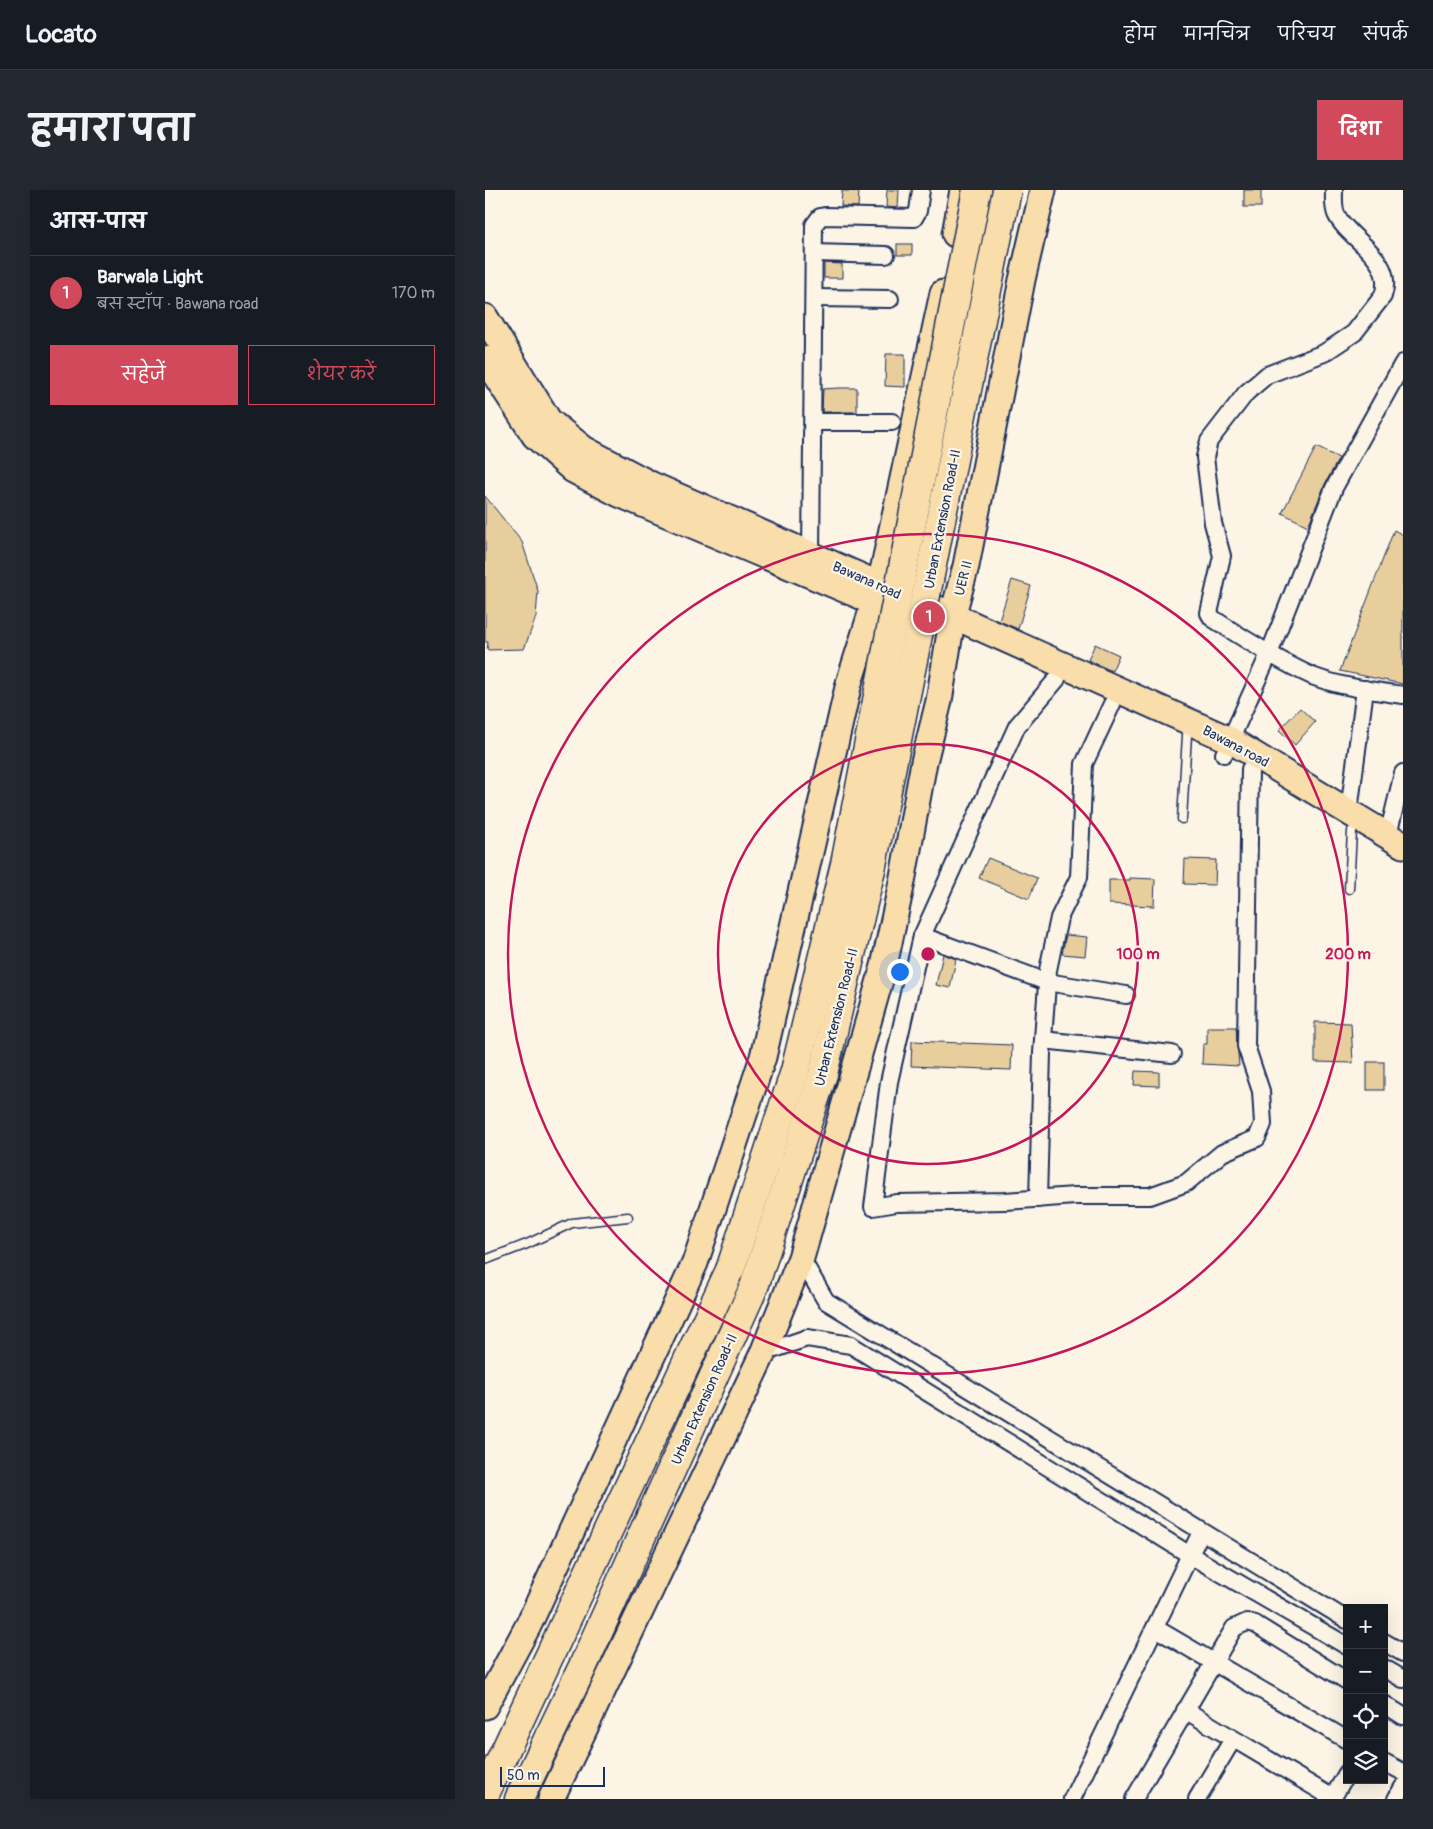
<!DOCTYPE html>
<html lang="hi">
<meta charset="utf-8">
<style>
:root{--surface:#171b24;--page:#242831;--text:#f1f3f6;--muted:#9ea1a6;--line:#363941;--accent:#d1495b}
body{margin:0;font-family:Pangolin,"Playpen Sans Deva",sans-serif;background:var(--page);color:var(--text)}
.controls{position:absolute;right:15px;bottom:15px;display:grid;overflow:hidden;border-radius:0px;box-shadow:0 5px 20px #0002}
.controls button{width:45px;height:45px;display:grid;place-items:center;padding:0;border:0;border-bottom:1px solid var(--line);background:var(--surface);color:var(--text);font:25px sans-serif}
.scale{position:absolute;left:15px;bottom:12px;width:105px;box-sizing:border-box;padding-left:5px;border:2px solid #1b2f5e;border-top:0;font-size:14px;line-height:18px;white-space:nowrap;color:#1b2f5e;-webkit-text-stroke:4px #fcf5e5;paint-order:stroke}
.you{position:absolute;left:414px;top:781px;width:18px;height:18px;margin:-12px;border:4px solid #fff;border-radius:50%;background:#1a73e8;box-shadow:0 0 0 8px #1a73e833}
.badge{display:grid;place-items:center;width:32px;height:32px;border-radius:50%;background:var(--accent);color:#fff;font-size:16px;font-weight:700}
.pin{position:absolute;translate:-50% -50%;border:2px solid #fff;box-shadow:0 1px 5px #0006}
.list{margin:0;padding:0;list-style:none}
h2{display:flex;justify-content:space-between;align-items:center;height:65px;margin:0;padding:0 20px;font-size:21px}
h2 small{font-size:16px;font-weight:400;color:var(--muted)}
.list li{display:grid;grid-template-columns:32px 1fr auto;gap:15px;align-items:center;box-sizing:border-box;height:75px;padding:0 20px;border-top:1px solid var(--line)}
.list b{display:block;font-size:19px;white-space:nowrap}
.list p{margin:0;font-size:16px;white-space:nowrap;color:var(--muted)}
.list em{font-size:16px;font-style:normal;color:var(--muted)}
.actions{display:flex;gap:10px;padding:15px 20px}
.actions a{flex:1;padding:11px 0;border:1px solid var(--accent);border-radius:0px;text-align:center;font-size:18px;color:var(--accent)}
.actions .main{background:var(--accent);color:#fff}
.icon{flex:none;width:28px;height:28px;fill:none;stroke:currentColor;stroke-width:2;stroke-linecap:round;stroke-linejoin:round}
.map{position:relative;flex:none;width:918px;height:1609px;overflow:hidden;border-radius:0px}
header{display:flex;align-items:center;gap:30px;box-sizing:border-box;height:70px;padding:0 25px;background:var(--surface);border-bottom:1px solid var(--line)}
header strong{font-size:24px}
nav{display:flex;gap:28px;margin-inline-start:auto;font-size:18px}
.intro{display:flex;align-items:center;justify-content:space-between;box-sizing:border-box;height:120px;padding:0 30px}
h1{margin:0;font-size:35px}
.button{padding:12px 22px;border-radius:0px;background:var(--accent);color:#fff;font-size:18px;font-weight:700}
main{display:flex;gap:30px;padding:0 30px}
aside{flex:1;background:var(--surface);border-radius:0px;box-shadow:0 5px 20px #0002}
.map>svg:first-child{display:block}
</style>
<header>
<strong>Locato</strong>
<nav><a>होम</a><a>मानचित्र</a><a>परिचय</a><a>संपर्क</a></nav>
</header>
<div class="intro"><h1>हमारा पता</h1><a class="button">दिशा</a></div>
<main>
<aside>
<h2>आस-पास<small></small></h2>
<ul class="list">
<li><span class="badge">1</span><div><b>Barwala Light</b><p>बस स्टॉप · Bawana road</p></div><em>170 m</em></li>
</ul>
<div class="actions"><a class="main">सहेजें</a><a>शेयर करें</a></div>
</aside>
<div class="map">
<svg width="918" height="1609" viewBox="0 0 918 1609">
<rect width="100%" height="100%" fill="#fcf5e5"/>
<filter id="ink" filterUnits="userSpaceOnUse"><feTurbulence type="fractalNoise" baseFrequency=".02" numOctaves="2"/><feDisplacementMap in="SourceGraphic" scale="10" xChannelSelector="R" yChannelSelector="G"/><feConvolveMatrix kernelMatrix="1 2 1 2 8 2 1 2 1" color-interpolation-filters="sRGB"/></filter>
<g filter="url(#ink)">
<g fill="#e8ce9d" stroke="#1b2f5e">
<path d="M402,0H414L413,18L401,17Z"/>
<rect x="759" y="0" width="17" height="17"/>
<path d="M357,1H374L373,17L356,16Z"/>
<rect x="412" y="54" width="15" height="11"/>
<path d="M339,73L357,74V88H339Z"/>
<path d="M401,164H420V197L400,196Z"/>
<path d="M354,198H372V222H337L338,199Z"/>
<path d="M831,257L854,268L840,294L823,336L797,323Z"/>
<path d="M0,306L37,352L53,401L51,427L39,459L2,460L3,452H0Z"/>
<path d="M909,340L918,345V494L855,481Z"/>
<path d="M527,390L546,396L533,439L514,431Z"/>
<path d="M610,454L634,465L627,481L603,470Z"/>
<path d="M815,518L830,532L810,555L794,540Z"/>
<path d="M503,668L552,688L544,709L494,688Z"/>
<path d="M700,669L731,670L730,695L699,694Z"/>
<path d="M645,688L670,689L669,716L624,714V690H645Z"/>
<path d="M581,745L602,747L600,766L577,764Z"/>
<path d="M458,764L471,769L465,798L451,795Z"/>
<path d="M830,832L866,833L868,873L830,872Z"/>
<path d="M722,837H751L754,876L717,874L718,854H722Z"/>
<path d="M427,851L527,855L526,880L426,876Z"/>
<rect x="882" y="872" width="17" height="28"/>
<path d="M650,881L674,882V896L649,895Z"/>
</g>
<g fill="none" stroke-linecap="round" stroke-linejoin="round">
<defs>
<g id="lane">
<path d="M697,629L702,545"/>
<path d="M864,699L867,641"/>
<path d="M0,1070L42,1054L87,1033L143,1027"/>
</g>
<g id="street">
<path d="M849,0C849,8 848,16 851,24C863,50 911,68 898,106L869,143L839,163L782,185L761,203L724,251L720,267L728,333L737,366L724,423L727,428C759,449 792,470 827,486C855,497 889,501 918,505"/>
<path d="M329,63L401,65"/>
<path d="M329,108L405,109"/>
<path d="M328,232H407"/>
<path d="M326,365L329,35L335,27L340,26L429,28L433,21L436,0"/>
<path d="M572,489L532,536L437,746L404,892L388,1017L412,1013L520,1011L590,1006H665L701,993L737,963L772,948L778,934L776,901L761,856L765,579"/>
<path d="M739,564L784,464L849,298L918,173"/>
<path d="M864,621L880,499"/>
<path d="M903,645L918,583"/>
<path d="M437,746L562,792L641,805"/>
<path d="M558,850L687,864"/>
<path d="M553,1009L557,863L563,780L574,728L594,687L599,574L627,514"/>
<path d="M316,1068L341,1111L862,1430"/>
<path d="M278,1163L322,1148L366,1155L705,1365L862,1456"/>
<path d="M670,1438L862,1550"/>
<path d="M899,1452L918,1463"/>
<path d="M899,1478L918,1489"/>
<path d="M899,1514L918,1526"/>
<path d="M700,1520L848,1608"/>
<path d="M899,1572L918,1582"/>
<path d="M587,1609L716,1342"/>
<path d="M649,1609L749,1438L762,1432L770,1434L862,1491"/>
<path d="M712,1609L748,1549"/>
<path d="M847,1609L862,1583"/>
<path d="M911,1609L918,1597"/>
</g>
<g id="primary">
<path d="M470,44L478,0"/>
<path d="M0,127L64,231L99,259L167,295L409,401"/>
<path d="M0,169L50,246L88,280L134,304L380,408"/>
<path d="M453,419L745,550L918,655"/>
<path d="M0,1516L43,1436L210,1073L278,867L364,493L395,395L458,103"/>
<path d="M66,1609L278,1163L316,1068L399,776L417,692L439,572L454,511L468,424L481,376L537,90L558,0"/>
</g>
<g id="highway">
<path d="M0,1604L245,1080"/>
<path d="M34,1609L98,1476L269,1097"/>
</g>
</defs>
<use href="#lane" stroke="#1b2f5e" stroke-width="11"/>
<use href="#street" stroke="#1b2f5e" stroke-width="20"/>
<use href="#primary" stroke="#1b2f5e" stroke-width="29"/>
<use href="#highway" stroke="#1b2f5e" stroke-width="31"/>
<use href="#lane" stroke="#fcf5e5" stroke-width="8"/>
<use href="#street" stroke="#fcf5e5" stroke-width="16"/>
<use href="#primary" stroke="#f9ddab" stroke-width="25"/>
<use href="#highway" stroke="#f9ddab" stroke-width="28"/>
<defs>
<g id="highway-bridge">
<path d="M245,1080L310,881L360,674L492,0"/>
<path d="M269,1097L338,884L387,675L522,0"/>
</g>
</defs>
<use href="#highway-bridge" stroke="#1b2f5e" stroke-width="31" stroke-linecap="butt"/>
<use href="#highway-bridge" stroke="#f9ddab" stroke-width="28"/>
</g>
</g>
<g fill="none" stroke="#c2185b" stroke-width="2.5">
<circle cx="443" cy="764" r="210"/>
<circle cx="443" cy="764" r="420"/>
</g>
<g text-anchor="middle" stroke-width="4.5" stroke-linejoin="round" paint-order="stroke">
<g font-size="14" fill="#1b2f5e" stroke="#fcf5e5">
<text transform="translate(457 329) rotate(-79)" y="5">Urban Extension Road-II</text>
<text transform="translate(478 388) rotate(-76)" y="5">UER II</text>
<text transform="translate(382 390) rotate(24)" y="5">Bawana road</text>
<text transform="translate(751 556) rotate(28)" y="5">Bawana road</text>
<text transform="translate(351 827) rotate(-76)" y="5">Urban Extension Road-II</text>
<text transform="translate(219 1209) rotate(-66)" y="5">Urban Extension Road-II</text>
</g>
</g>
<circle cx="443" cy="764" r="8" fill="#c2185b" stroke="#fcf5e5" stroke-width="2.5"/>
<g font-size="15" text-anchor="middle" font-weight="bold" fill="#c2185b" stroke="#fcf5e5" stroke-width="4.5" stroke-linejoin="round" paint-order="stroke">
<text x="653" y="769">100 m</text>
<text x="863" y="769">200 m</text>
</g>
</svg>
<div class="controls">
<button>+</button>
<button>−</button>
<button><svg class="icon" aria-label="locate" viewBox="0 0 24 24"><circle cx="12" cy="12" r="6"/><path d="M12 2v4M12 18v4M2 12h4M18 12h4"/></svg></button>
<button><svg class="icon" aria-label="layers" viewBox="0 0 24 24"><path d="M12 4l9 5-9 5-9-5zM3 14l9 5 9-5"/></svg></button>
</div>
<div class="scale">50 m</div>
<div class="you"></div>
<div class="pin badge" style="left:444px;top:427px">1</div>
</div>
</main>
